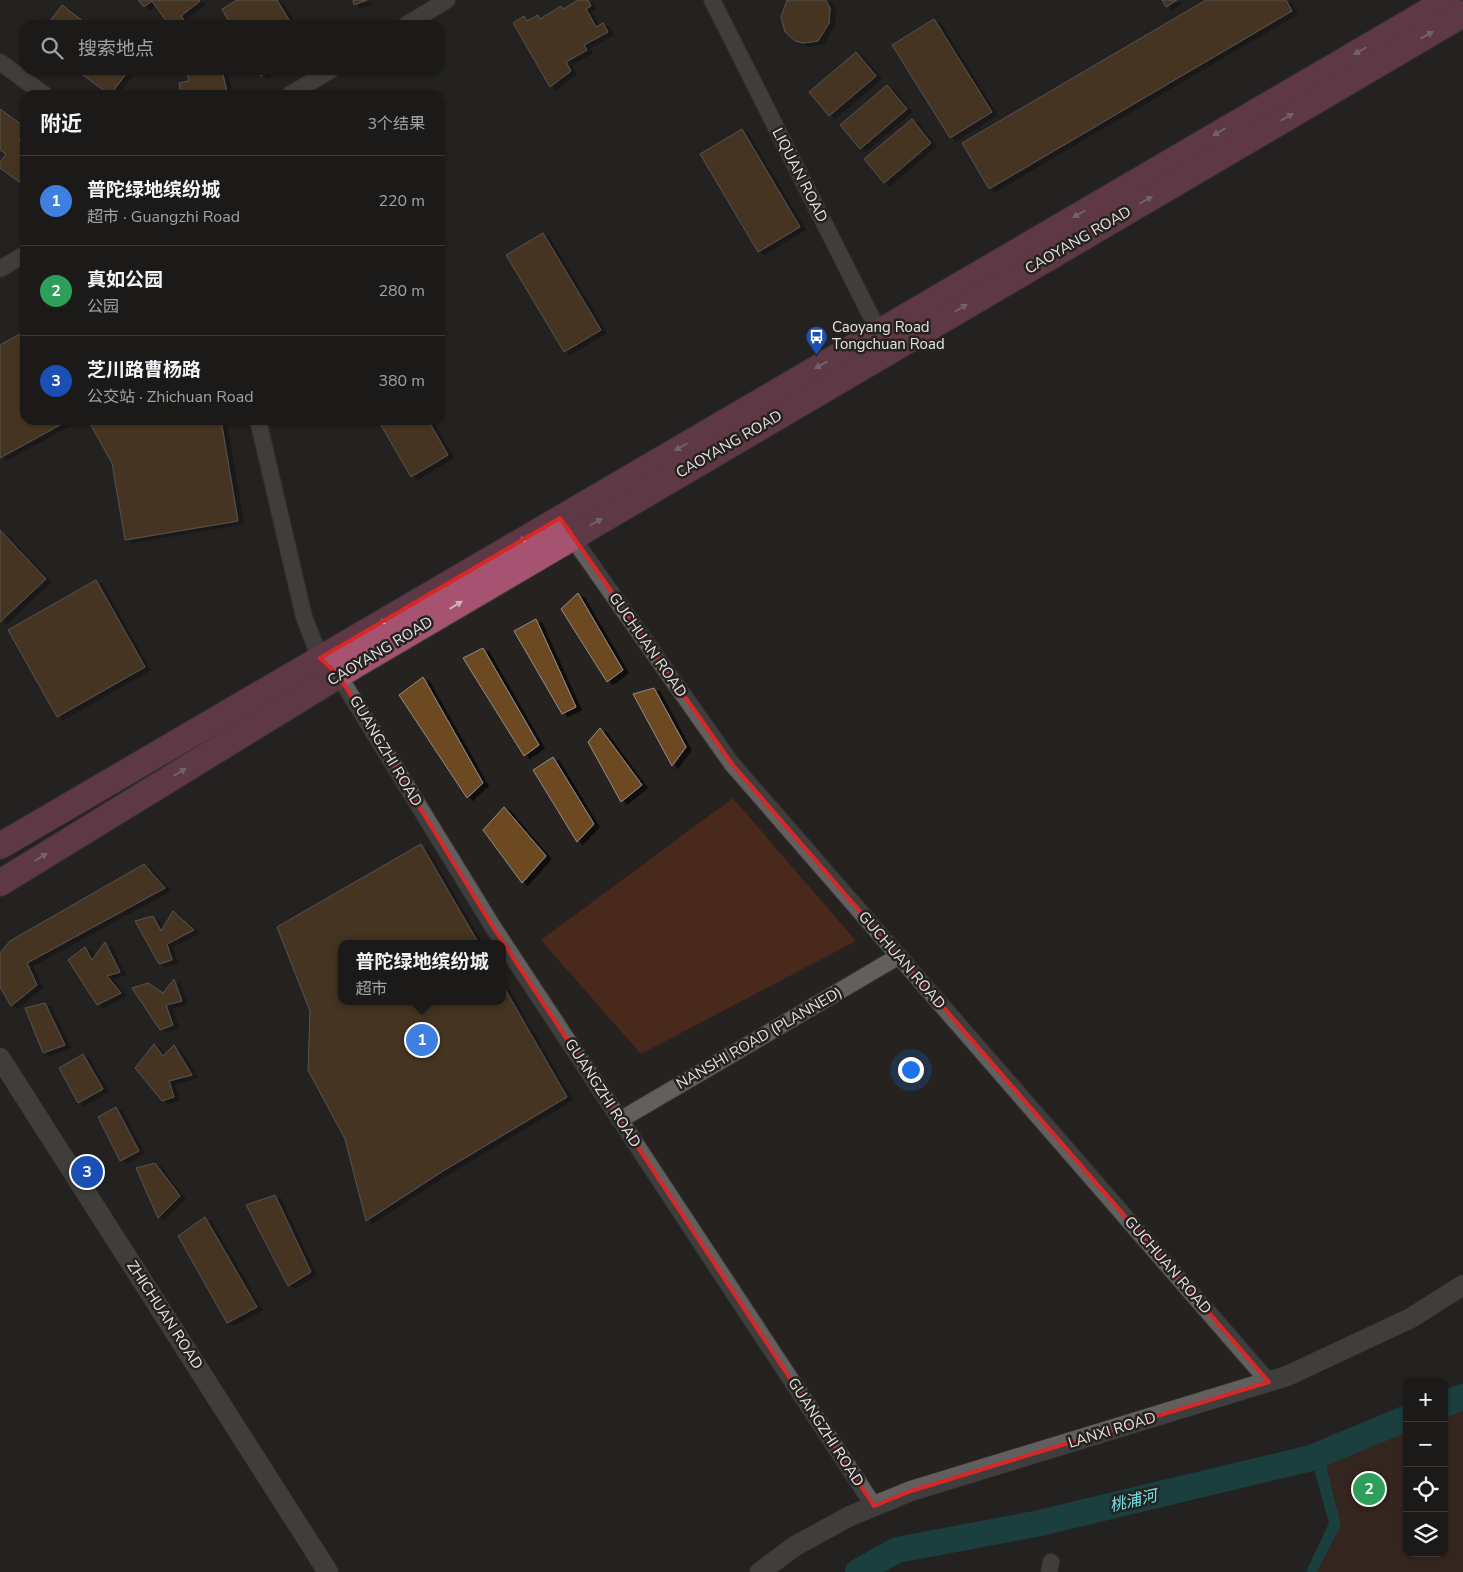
<!DOCTYPE html>
<html lang="zh">
<meta charset="utf-8">
<style>
:root{--surface:#1c1a18;--page:#252321;--text:#f1f3f6;--muted:#a0a1a2;--line:#3a3837;--accent:#37d4a6}
body{margin:0;font-family:"Nunito Sans","Noto Sans SC",sans-serif;background:var(--page);color:var(--text)}
.controls{position:absolute;right:15px;bottom:15px;display:grid;overflow:hidden;border-radius:10px;box-shadow:0 1px 4px #0004}
.controls button{width:45px;height:45px;display:grid;place-items:center;padding:0;border:0;border-bottom:1px solid var(--line);background:var(--surface);color:var(--text);font:25px sans-serif}
.you{position:absolute;left:910px;top:1069px;width:18px;height:18px;margin:-12px;border:4px solid #fff;border-radius:50%;background:#1a73e8;box-shadow:0 0 0 8px #1a73e833}
.badge{display:grid;place-items:center;width:32px;height:32px;border-radius:50%;background:var(--accent);color:#fff;font-size:16px;font-weight:700}
.pin{position:absolute;translate:-50% -50%;border:2px solid #fff;box-shadow:0 1px 5px #0006}
.popup{position:absolute;left:338px;top:940px;width:168px;height:65px;box-sizing:border-box;display:grid;place-content:center;border-radius:10px;background:var(--surface);filter:drop-shadow(0 1px 4px #0005);font-size:16px;white-space:nowrap;color:var(--muted)}
.popup b{font-size:19px;color:var(--text)}
.popup::after{content:'';position:absolute;left:50%;top:100%;margin-left:-10px;border:10px solid transparent;border-top-color:var(--surface)}
.list{margin:0;padding:0;list-style:none}
h2{display:flex;justify-content:space-between;align-items:center;height:65px;margin:0;padding:0 20px;font-size:21px}
h2 small{font-size:16px;font-weight:400;color:var(--muted)}
.list li{display:grid;grid-template-columns:32px 1fr auto;gap:15px;align-items:center;box-sizing:border-box;height:90px;padding:0 20px;border-top:1px solid var(--line)}
.list b{display:block;font-size:19px;white-space:nowrap}
.list p{margin:0;font-size:16px;white-space:nowrap;color:var(--muted)}
.list em{font-size:16px;font-style:normal;color:var(--muted)}
.icon{flex:none;width:28px;height:28px;fill:none;stroke:currentColor;stroke-width:2;stroke-linecap:round;stroke-linejoin:round}
.map{position:relative;flex:none;width:1463px;height:1572px;overflow:hidden}
.search{position:absolute;background:var(--surface);box-shadow:0 1px 4px #0004;left:20px;top:20px;width:425px;height:55px;display:flex;align-items:center;gap:12px;box-sizing:border-box;padding:0 18px;border-radius:15px;color:var(--muted);font-size:19px}
.panel{position:absolute;background:var(--surface);box-shadow:0 1px 4px #0004;left:20px;top:90px;width:425px;height:335px;border-radius:15px}
.map>svg:first-child{display:block}
</style>
<div class="map">
<svg width="1463" height="1572" viewBox="0 0 1463 1572">
<defs>
<filter id="shadow"><feDropShadow dx="5.5" dy="3" stdDeviation="0" flood-color="#0009"/></filter>
</defs>
<rect width="100%" height="100%" fill="#252220"/>
<g fill="#48291b">
<path d="M733,798L856,941L641,1054L541,940Z"/>
<path d="M1463,1397V1572H1317L1341,1525L1323,1453L1407,1418V1553H1444V1404Z"/>
</g>
<path fill="#106163" d="M1323,1453L1341,1525L1317,1572H1306L1329,1523L1311,1458Z"/>
<g fill="none" stroke-linecap="round" stroke-linejoin="round">
<g stroke="#106163" stroke-width="26">
<path d="M1444,1404L1463,1397"/>
<path d="M858,1572L897,1550L1040,1523L1311,1458L1407,1418"/>
</g>
</g>
<g fill="#6d4924" stroke="#908d8a" filter="url(#shadow)">
<path d="M138,0H199L200,1L181,16L187,25H169L152,1L144,7Z"/>
<path d="M237,0H277L292,25H231L222,9Z"/>
<path d="M353,0H367L354,5Z"/>
<path d="M578,0H588L591,6L586,9L596,27L603,23L608,32L584,45L587,50L566,62L571,71L550,87L513,23L524,16L527,21L538,15L540,19L561,6L563,9Z"/>
<path d="M787,0H826L830,8L829,23L818,41L803,43L795,41L785,32L781,17Z"/>
<path d="M1162,0H1177L1166,7Z"/>
<path d="M1206,0H1286L1292,11L989,189L962,143Z"/>
<path d="M62,5L88,25H47Z"/>
<path d="M934,19L992,112L950,138L892,45Z"/>
<path d="M856,52L876,76L829,116L809,92Z"/>
<path d="M76,70H129L110,95Z"/>
<path d="M186,70H222L227,92L213,95H181L179,83L189,81Z"/>
<path d="M258,70H271L261,76Z"/>
<path d="M887,85L907,109L860,149L840,125Z"/>
<path d="M0,109L25,127V132L19,141L25,146V186L0,168V162L6,154L0,150Z"/>
<path d="M912,119L931,143L884,183L864,159Z"/>
<path d="M742,129L800,227L758,252L700,154Z"/>
<path d="M543,233L601,330L564,352L506,255Z"/>
<path d="M25,331V420H69L0,458V345Z"/>
<path d="M88,420H221L238,521L125,540L112,463Z"/>
<path d="M378,420H428L448,455L411,477Z"/>
<path d="M0,530L46,579L0,622Z"/>
<path d="M96,580L145,667L57,717L8,630Z"/>
<path d="M578,593L623,670L607,682L561,609Z"/>
<path d="M536,619L576,707L562,714L514,631Z"/>
<path d="M483,648L539,745L524,756L463,658Z"/>
<path d="M423,677L483,783L467,798L399,695Z"/>
<path d="M654,688L686,747L672,766L633,694Z"/>
<path d="M600,728L642,785L621,802L588,742Z"/>
<path d="M553,757L594,824L577,842L533,770Z"/>
<path d="M504,807L546,856L522,883L483,830Z"/>
<path d="M421,844L479,944H342V1001H502V984L567,1097L443,1171L366,1221L345,1139L308,1070L310,1011L277,927Z"/>
<path d="M144,864L165,888L27,963L37,985L11,1006L0,987V953L10,941Z"/>
<path d="M173,911L194,930L167,944L172,960L159,964L135,921L153,916L161,931Z"/>
<path d="M105,942L120,972L107,976L121,993L97,1005L68,960L85,947L92,960Z"/>
<path d="M174,979L182,1001L166,1005L173,1025L160,1030L132,988L148,983L163,993Z"/>
<path d="M45,1003L65,1045L43,1053L25,1008Z"/>
<path d="M154,1044L163,1056L174,1045L192,1075L169,1081L174,1097L162,1101L135,1068Z"/>
<path d="M83,1054L103,1089L78,1103L59,1068Z"/>
<path d="M116,1107L139,1151L120,1161L98,1117Z"/>
<path d="M155,1163L180,1196L158,1218L136,1168Z"/>
<path d="M275,1195L311,1272L288,1286L246,1205Z"/>
<path d="M205,1217L257,1307L227,1323L178,1236Z"/>
</g>
<g fill="none" stroke-linecap="round" stroke-linejoin="round">
<defs>
<g id="minor">
<path d="M712,0L883,340"/>
<path d="M406,25L447,0"/>
<path d="M0,62L45,95"/>
<path d="M289,95L331,70"/>
<path d="M0,269L25,254"/>
<path d="M258,420L304,617L320,658L339,676L493,927L874,1506"/>
<path d="M567,530L732,764L1269,1382"/>
<path d="M620,1120L899,956"/>
<path d="M1049,1572L1051,1562"/>
</g>
<g id="tertiary">
<path d="M0,1058L328,1572"/>
<path d="M760,1572L795,1546L850,1516L911,1491L1287,1376L1411,1318L1463,1285"/>
</g>
<g id="primary">
<path d="M0,846L1448,0"/>
<path d="M0,883L355,665L1463,14"/>
</g>
</defs>
<use href="#minor" stroke="#423f3e" stroke-width="18"/>
<use href="#tertiary" stroke="#423f3e" stroke-width="21"/>
<use href="#primary" stroke="#423f3e" stroke-width="28"/>
<use href="#minor" stroke="#635f5e" stroke-width="16"/>
<use href="#tertiary" stroke="#635f5e" stroke-width="20"/>
<use href="#primary" stroke="#a65271" stroke-width="26"/>
</g>
<defs><path id="oneway-solid" d="M-6-.8H1V-3.2L6.5 0L1 3.2V.8H-6Z" transform="scale(1.25)"/></defs>
<g fill="#d0b0ba">
<use href="#oneway-solid" transform="translate(1427 35) rotate(-30)"/>
<use href="#oneway-solid" transform="translate(1360 51) rotate(150)"/>
<use href="#oneway-solid" transform="translate(1287 117) rotate(-30)"/>
<use href="#oneway-solid" transform="translate(1219 132) rotate(150)"/>
<use href="#oneway-solid" transform="translate(1146 200) rotate(-30)"/>
<use href="#oneway-solid" transform="translate(1079 214) rotate(150)"/>
<use href="#oneway-solid" transform="translate(961 308) rotate(-30)"/>
<use href="#oneway-solid" transform="translate(821 365) rotate(150)"/>
<use href="#oneway-solid" transform="translate(681 447) rotate(150)"/>
<use href="#oneway-solid" transform="translate(596 522) rotate(-30)"/>
<use href="#oneway-solid" transform="translate(525 538) rotate(150)"/>
<use href="#oneway-solid" transform="translate(456 605) rotate(-31)"/>
<use href="#oneway-solid" transform="translate(385 620) rotate(150)"/>
<use href="#oneway-solid" transform="translate(180 772) rotate(-31)"/>
<use href="#oneway-solid" transform="translate(41 857) rotate(-32)"/>
</g>
<path d="M0 0H1463V1572H0ZM560,518L732,764L1269,1382L911,1491L874,1506L493,927L339,676L320,658Z" fill="#252220" fill-opacity=".55" fill-rule="evenodd"/>
<path fill="none" stroke="#d62828" stroke-width="4" stroke-linejoin="round" d="M560,518L732,764L1269,1382L911,1491L874,1506L493,927L339,676L320,658Z"/>
<defs>
<symbol id="bus-pin" viewBox="-11 -11 22 30"><path d="M0 17L-7.5 6A9.5 9.5 0 1 1 7.5 6Z" fill="#1a4fb4" stroke="#252220"/><path d="M-5-6H5V4H4V6H2V4H-2V6H-4V4H-5ZM-3.5-4V0h7V-4ZM-3.5 1.2v1.5H-2V1.2ZM2 1.2v1.5H3.5V1.2Z" fill="#fff"/></symbol>
</defs>
<g fill-rule="evenodd">
<use href="#bus-pin" x="804" y="324" width="25" height="34"/>
</g>
<g text-anchor="middle" stroke-width="5" stroke-linejoin="round" paint-order="stroke">
<g font-size="15" fill="#e6e3e2" stroke="#252220">
<text transform="translate(800 175) rotate(63)" y="5">LIQUAN ROAD</text>
<text transform="translate(1078 240) rotate(-30)" y="5">CAOYANG ROAD</text>
<text transform="translate(729 444) rotate(-30)" y="5">CAOYANG ROAD</text>
<text transform="translate(648 645) rotate(55)" y="5">GUCHUAN ROAD</text>
<text transform="translate(380 651) rotate(-31)" y="5">CAOYANG ROAD</text>
<text transform="translate(386 751) rotate(59)" y="5">GUANGZHI ROAD</text>
<text transform="translate(902 960) rotate(49)" y="5">GUCHUAN ROAD</text>
<text transform="translate(759 1038) rotate(-30)" y="5">NANSHI ROAD (PLANNED)</text>
<text transform="translate(603 1093) rotate(57)" y="5">GUANGZHI ROAD</text>
<text transform="translate(1168 1265) rotate(49)" y="5">GUCHUAN ROAD</text>
<text transform="translate(165 1315) rotate(57)" y="5">ZHICHUAN ROAD</text>
<text transform="translate(1112 1430) rotate(-17)" y="5">LANXI ROAD</text>
<text transform="translate(826 1432) rotate(57)" y="5">GUANGZHI ROAD</text>
</g>
<g font-size="15" fill="#e6e3e2" stroke="#252220" text-anchor="start">
<text x="832" y="332">Caoyang Road<tspan x="832" dy="17">Tongchuan Road</tspan></text>
</g>
<g font-size="16" font-style="italic" fill="#73e2e4" stroke="#252220">
<text transform="translate(1133 1500) rotate(-13)" y="6">桃浦河</text>
</g>
</g>
</svg>
<div class="controls">
<button>+</button>
<button>−</button>
<button><svg class="icon" aria-label="locate" viewBox="0 0 24 24"><circle cx="12" cy="12" r="6"/><path d="M12 2v4M12 18v4M2 12h4M18 12h4"/></svg></button>
<button><svg class="icon" aria-label="layers" viewBox="0 0 24 24"><path d="M12 4l9 5-9 5-9-5zM3 14l9 5 9-5"/></svg></button>
</div>
<div class="you"></div>
<div class="pin badge" style="left:422px;top:1040px;background:#3f7fe0">1</div>
<div class="popup"><b>普陀绿地缤纷城</b>超市</div>
<div class="pin badge" style="left:1369px;top:1489px;background:#2e9e5b">2</div>
<div class="pin badge" style="left:87px;top:1172px;background:#1a4fb4">3</div>
<div class="search"><svg class="icon" aria-label="search" viewBox="0 0 24 24"><circle cx="10" cy="10" r="6"/><path d="M15 15l6 6"/></svg>搜索地点</div>
<section class="panel">
<h2>附近<small>3个结果</small></h2>
<ul class="list">
<li><span class="badge" style="background:#3f7fe0">1</span><div><b>普陀绿地缤纷城</b><p>超市 · Guangzhi Road</p></div><em>220 m</em></li>
<li><span class="badge" style="background:#2e9e5b">2</span><div><b>真如公园</b><p>公园</p></div><em>280 m</em></li>
<li><span class="badge" style="background:#1a4fb4">3</span><div><b>芝川路曹杨路</b><p>公交站 · Zhichuan Road</p></div><em>380 m</em></li>
</ul>
</section>
</div>
